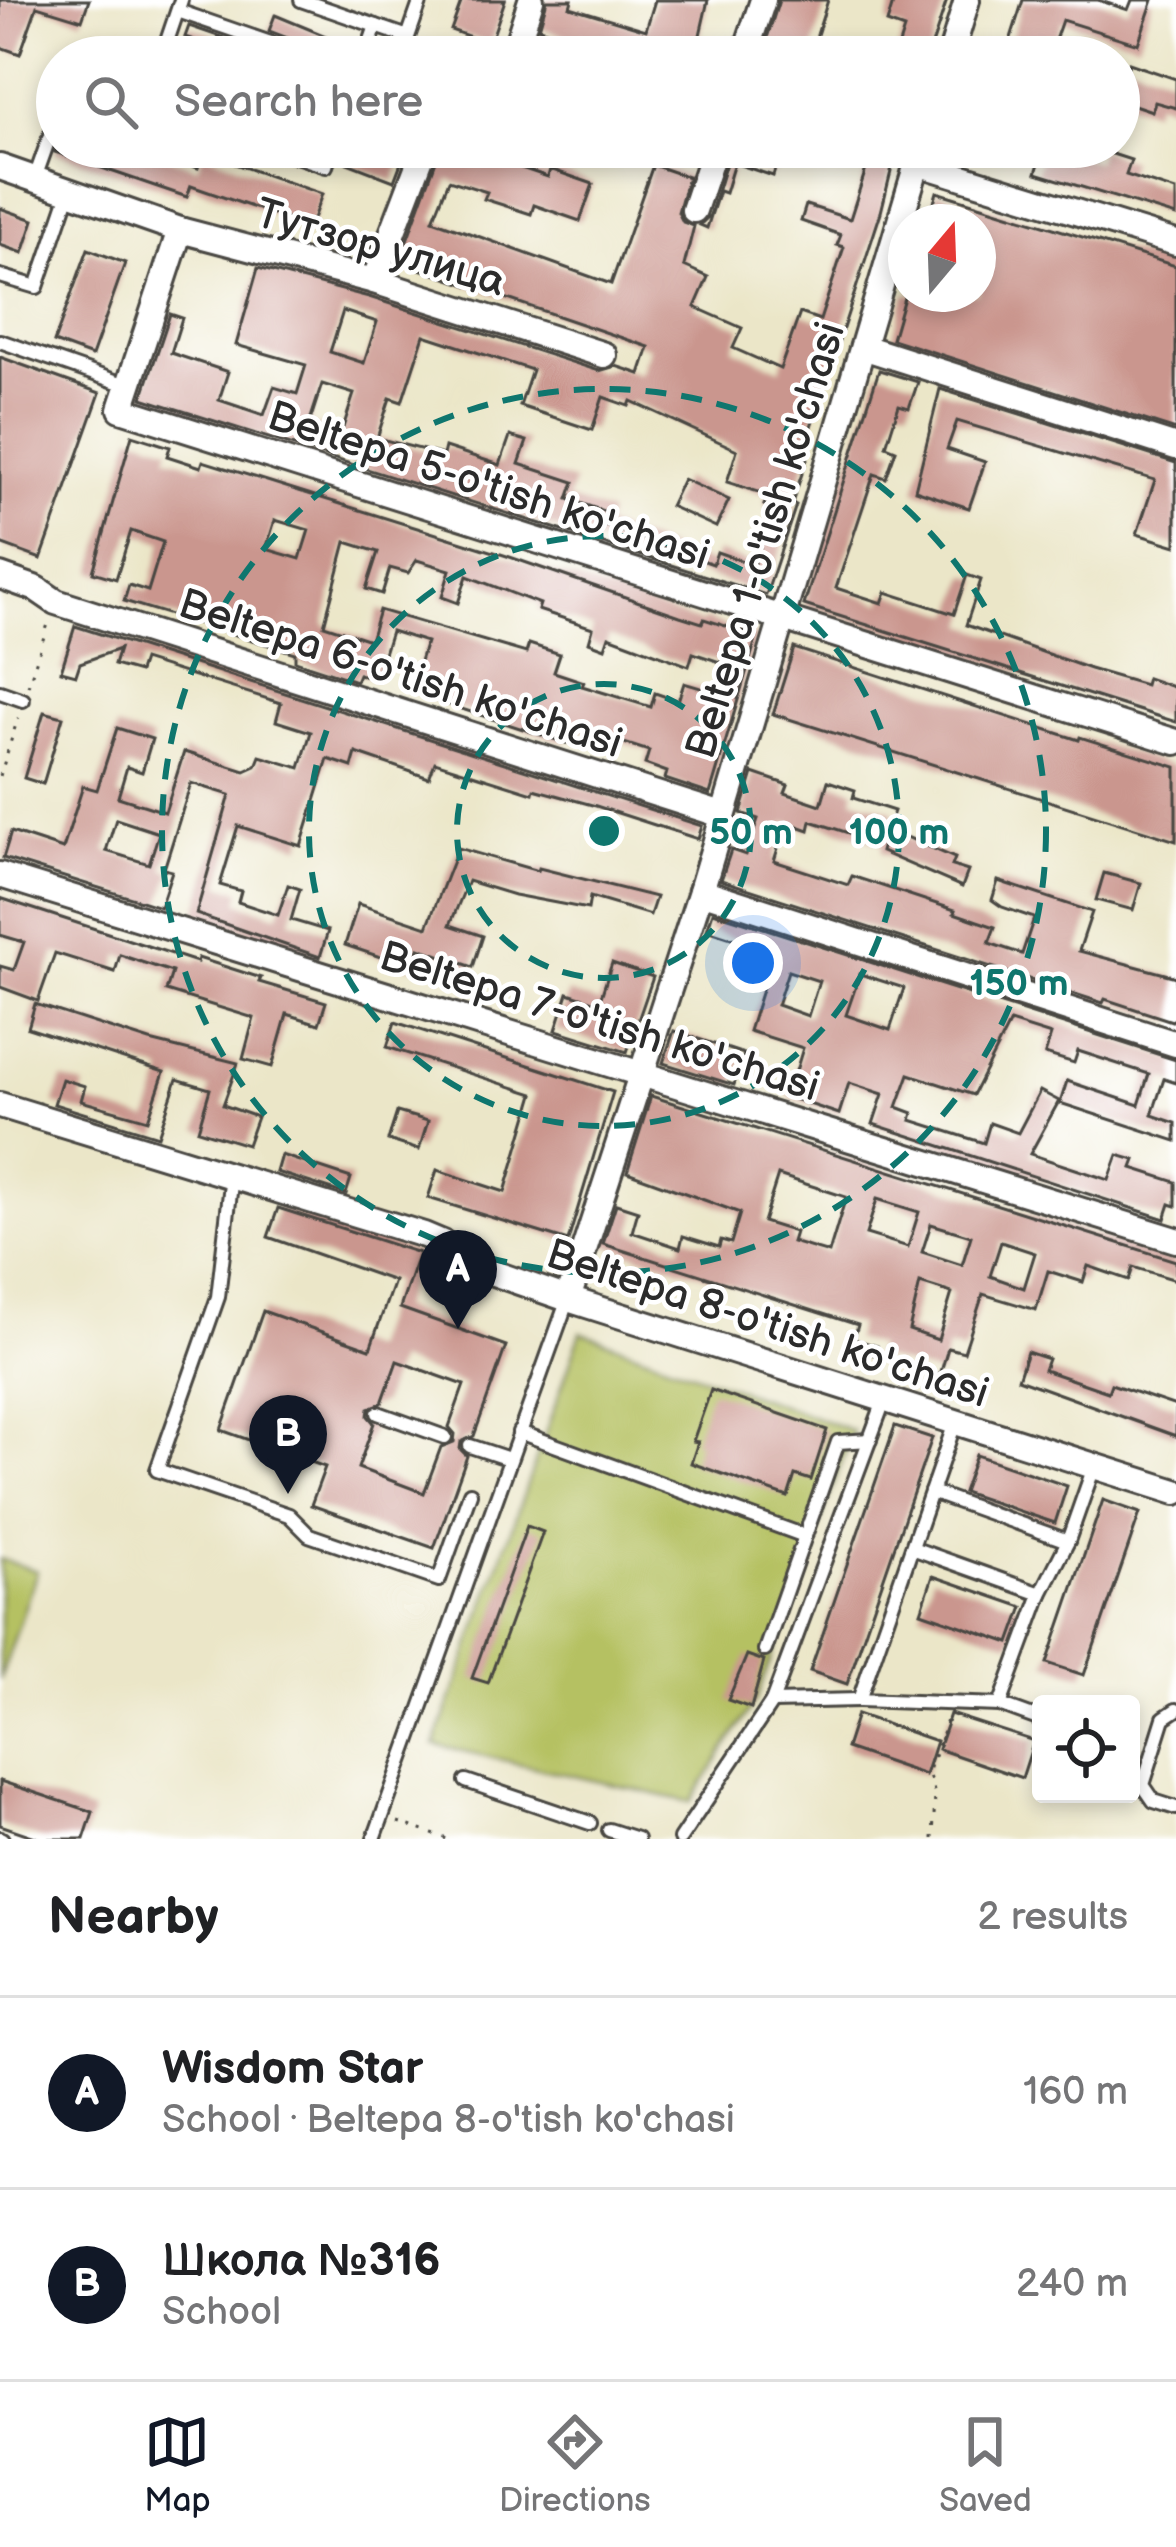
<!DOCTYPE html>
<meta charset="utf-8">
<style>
:root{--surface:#fff;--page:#f2f2f2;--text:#202124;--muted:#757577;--line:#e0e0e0;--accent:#111827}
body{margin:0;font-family:"Balsamiq Sans",sans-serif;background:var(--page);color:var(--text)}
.controls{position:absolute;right:36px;bottom:36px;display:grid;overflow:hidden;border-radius:12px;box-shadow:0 6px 18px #0003}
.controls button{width:108px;height:108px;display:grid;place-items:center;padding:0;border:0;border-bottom:3px solid var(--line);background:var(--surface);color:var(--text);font:60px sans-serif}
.compass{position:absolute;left:888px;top:204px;width:108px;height:108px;border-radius:50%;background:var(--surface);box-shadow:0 6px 18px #0003;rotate:19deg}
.you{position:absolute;left:753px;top:963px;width:42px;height:42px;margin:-30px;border:9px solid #fff;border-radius:50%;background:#1a73e8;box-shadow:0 0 0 18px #1a73e833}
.badge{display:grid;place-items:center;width:78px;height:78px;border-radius:50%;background:var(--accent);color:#fff;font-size:39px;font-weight:700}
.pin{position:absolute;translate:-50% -99px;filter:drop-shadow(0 3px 6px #0008)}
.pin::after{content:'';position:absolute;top:63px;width:42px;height:36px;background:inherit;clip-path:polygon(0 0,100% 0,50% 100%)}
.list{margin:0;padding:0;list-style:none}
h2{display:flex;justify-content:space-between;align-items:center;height:156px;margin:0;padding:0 48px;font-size:51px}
h2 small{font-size:39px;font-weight:400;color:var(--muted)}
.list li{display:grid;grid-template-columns:78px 1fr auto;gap:36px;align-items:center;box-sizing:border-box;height:192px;padding:0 48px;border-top:3px solid var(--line)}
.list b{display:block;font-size:45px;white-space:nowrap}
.list p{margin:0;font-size:39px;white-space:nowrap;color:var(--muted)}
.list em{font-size:39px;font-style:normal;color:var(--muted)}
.icon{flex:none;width:66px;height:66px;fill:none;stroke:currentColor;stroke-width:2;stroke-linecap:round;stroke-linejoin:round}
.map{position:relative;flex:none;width:1176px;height:1839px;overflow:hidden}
.search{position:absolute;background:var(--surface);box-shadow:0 6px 18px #0003;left:36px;right:36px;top:36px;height:132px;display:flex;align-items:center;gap:30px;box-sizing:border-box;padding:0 42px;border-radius:66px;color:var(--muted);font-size:45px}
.sheet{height:540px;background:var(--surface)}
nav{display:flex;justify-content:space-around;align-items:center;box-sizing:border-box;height:168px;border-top:3px solid var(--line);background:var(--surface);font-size:33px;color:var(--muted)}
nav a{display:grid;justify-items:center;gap:6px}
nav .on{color:var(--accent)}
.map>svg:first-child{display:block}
</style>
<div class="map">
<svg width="1176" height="1839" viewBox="0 0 1176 1839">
<rect width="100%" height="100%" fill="#fff"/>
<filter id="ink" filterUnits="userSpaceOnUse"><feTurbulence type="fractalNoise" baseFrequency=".00833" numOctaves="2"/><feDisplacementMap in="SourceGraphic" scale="24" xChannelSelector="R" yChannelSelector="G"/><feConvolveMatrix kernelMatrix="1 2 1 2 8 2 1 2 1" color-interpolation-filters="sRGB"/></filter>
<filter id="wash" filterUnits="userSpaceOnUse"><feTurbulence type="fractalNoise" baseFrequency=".004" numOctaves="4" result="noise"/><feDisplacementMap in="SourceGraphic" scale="48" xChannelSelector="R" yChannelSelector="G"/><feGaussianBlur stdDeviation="2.7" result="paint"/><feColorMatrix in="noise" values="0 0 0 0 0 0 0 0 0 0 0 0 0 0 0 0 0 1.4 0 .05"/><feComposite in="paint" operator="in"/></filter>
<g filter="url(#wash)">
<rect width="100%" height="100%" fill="#ebe6c8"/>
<g fill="#b5c162" stroke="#707646" stroke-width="3">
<path d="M581,1332L853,1431L756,1700L691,1802L435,1745Z"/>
<path d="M0,1559L37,1571L0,1680Z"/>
</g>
<g id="blocks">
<g fill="#ca968e" fill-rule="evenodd">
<path d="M0,0H89L82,20L37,6L20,54L0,47Z"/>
<path d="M462,0H505L490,44L451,30Z"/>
<path d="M547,0H572L570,7L646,30L655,0H708L695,57H638L539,28Z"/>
<path d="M779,0H828L810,57H761Z"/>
<path d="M894,0H947L928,57H895L904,29L887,23Z"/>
<path d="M1023,0H1098L1128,10L1132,0H1153L1138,44L1062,20L1049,57H1005Z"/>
<path d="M275,15L357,49L355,57H299L301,49L298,42L269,31Z"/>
<path d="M189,26L279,57H243L185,37Z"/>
<path d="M1129,63L1176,79V108L1155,102L1152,111L1119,100Z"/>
<path d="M57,147H137L198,168L203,153L322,194L310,227L191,186L187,197L55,152Z"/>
<path d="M353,147H407L394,181L347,163Z"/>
<path d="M441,147H459L548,177L550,169L593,184L580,221L534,205L531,214L484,199L487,192L449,180L433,220L611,284L653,165L688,177L678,212L683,222L694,226L684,266L708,277L695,307L742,328L733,348L780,369L800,313L820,320L844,247L837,245L841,235L801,221L806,205L850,219L866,169L861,167L867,147H897L881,212L801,457L807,459L792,503L796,505L766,595L142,398L170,314L182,318L171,353L228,372L219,400L264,415L274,387L297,394L306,365L236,345L258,268L369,297L599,371L616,366L640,374L649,347L399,262ZM343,311L377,322L364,363L330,352ZM424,335L532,370L520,406L592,430L603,397L629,406L631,401L737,450L727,482L768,495L764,505L773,508L754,565L717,552L713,564L605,525L609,513L568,499L574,482L519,464L527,441L510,436L500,465L445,447L443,455L377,438L390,398L402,402ZM322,384L354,394L341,434L309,424Z"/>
<path d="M731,147H782L773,176L734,163L725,193L719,191L707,228L700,225L710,215Z"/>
<path d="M1044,147L1096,162L1100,150L1131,160L1126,175L1176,191V216L1036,173Z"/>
<path d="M937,192L1176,266V430L892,339L905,294H978V222H928Z"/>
<path d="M0,208L34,220L23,253L0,245Z"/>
<path d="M88,249L125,263L92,356L54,342Z"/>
<path d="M0,357L100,393L41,559L0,544Z"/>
<path d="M879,370L918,382L909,408L899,405L886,446L896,450L886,478L874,474L836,588L882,603L886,592L954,614L967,575L981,580L966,625L1090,669L1145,685L1147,678L1176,688V722L804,605Z"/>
<path d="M940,389L1176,463V546L1137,534L1155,480L957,421L947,449L985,462L969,508L915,490Z"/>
<path d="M132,435L170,447L167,456L201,467L203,461L507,556L680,616L702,623L704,619L757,636L710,794L665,779L667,772L645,764L649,751L571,726L566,743L425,697L411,690L426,642L391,631L376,679L359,674L356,681L295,661V653L124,601L129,585L148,591L163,542L131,531L116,579L93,572ZM275,520L309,530L300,559L266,549ZM346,542L378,552L366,589L382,594L390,568L408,573L417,560L450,570L442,597L458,603L467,576L540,604L538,610L593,628L589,642L605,648L609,636L689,666L693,653L723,663L714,692L684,683L678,701L655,693L651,707L582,686L584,682L554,672L560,654L529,644L526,653L379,610L370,640L324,625Z"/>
<path d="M683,479L729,500L716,527L670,506Z"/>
<path d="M75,626L702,826L698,839L596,806L534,789L533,793L435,762L429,778L356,753L352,767L328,759L301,846L238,826L220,885L241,891L238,902L278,915L288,885L300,889L291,920L328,931L320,957L196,914L230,795L191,783L164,869L172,871L160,907L3,858L11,832L63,849L83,786L97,790L117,728L152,739L142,772L127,767L118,797L165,812L184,752L245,771L256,766L260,756L300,768L311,732L276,721L281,703L143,660L139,672L114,665L119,649L80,663L76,675L61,671ZM116,819L159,833L149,864L106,851Z"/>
<path d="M794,648L1079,740L1080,737L1176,767V841L773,714Z"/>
<path d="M44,712L63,717L43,784L24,778Z"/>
<path d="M753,773L788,785L785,793L821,805L828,781L855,790L853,798L894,811L888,829L955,858L952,866L968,871L962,887L881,852L883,844L811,821L809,830L786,822L774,861L848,885L852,876L955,910L954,913L995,927L989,943L1022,954L1034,918L1002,907L992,900L998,881L1092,912L1079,951L1176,977V1018L1172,1021L1105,999L1103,1003L721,880L731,850L746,855L758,819L741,813Z"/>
<path d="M458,848L538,871L539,868L656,897L650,915L590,897L588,909L514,895L468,881L450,925L483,936L473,967L419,948L413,968L345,945L358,904L427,927Z"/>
<path d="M1104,873L1141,883L1133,910L1096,900Z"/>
<path d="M0,898L197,962L198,958L261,978L259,982L326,1002L319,1024L287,1014L272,1067L243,1059L254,1018L166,991L172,972L120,955L115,972L55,953L38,1001L0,987V966L14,970L24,942L0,935Z"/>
<path d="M713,912L1176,1060V1083L1164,1079L1152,1115L1176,1123V1141L1060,1103L1067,1081L1139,1105L1149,1074L1078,1051L1074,1063L1045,1054L1051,1035L1010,1022L973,1095L909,1074L897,1107L913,1113L911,1120L984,1143L990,1123L1018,1133L1040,1091L1059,1101L1030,1154L1109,1180L1118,1155L1135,1160L1132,1168L1176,1182V1206L1170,1204L1165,1219L873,1124L883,1094L849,1083L839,1114L788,1097L803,1048L749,1031L774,952L707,930ZM788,971L819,981L808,1016L777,1005ZM860,974L904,988L890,1030L846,1015Z"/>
<path d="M612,963L653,977L627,1052L556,1030L568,993L599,1003Z"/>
<path d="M35,1004L150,1041L238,1063L223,1105L257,1117L247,1145L198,1130L210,1089L177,1079L158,1136L54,1104L62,1079L85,1086L81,1101L148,1120L164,1072L28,1028Z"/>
<path d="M395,1022L613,1092L568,1241L428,1198L437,1170L505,1192L534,1094L387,1047Z"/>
<path d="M674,1031L744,1054L734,1085L663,1063Z"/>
<path d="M651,1096L1176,1261V1280L1133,1267L1129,1280L1088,1266L1083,1282L1048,1271L1036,1310L983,1294L964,1352L948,1348L940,1375L874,1355L877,1346L854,1339L858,1325L603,1244L616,1204L638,1211L632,1232L680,1248L683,1236L719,1247L721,1240L731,1243L740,1213L627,1172ZM778,1175L846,1197L829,1253L792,1242L795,1232L763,1222ZM877,1199L919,1212L908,1247L866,1234ZM931,1224L971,1236L962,1265L922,1252ZM1001,1242L1035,1253L1024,1288L990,1276ZM920,1283L952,1293L938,1340L909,1330Z"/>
<path d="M397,1112L428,1121L419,1150L388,1140Z"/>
<path d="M281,1155L351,1178L346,1194L276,1172Z"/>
<path d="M278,1208L419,1253L400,1308L506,1346L474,1436L461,1442L460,1449L467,1456L434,1548L311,1505L325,1467L221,1430L263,1311L370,1349L394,1281L268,1237ZM397,1361L464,1385L449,1427L455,1434L454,1442L441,1447L424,1493L358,1468L374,1423L368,1416L369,1408L382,1403Z"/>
<path d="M1027,1352L1048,1359L1044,1370L1108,1392L1111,1384L1176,1406V1436L1018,1379Z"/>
<path d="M711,1390L827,1430L811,1480L795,1475L788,1497L691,1463L698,1442L693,1441Z"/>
<path d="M895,1426L932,1438L847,1684L810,1671Z"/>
<path d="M976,1455L1067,1486L1055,1523L963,1492Z"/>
<path d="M1103,1500L1140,1513L1084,1675L1047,1663Z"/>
<path d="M527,1526L543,1532L488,1683L472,1678Z"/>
<path d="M933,1576L1023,1607L1010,1643L921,1612Z"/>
<path d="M747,1655L764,1661L751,1708L728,1700Z"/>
<path d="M857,1714L936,1741L925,1775L846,1748Z"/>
<path d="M950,1714L1034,1741L1022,1778L938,1749Z"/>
<path d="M0,1781L93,1812L84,1839H41L0,1825Z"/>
</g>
</g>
</g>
<g filter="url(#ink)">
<use href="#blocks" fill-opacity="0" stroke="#484743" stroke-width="3"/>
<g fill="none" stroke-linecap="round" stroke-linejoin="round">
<defs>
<g id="lane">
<path d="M301,0L408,37L421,0"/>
<path d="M178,11L291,50"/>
<path d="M163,53L181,0"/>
<path d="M365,57L376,26"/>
<path d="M269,147L326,166L332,147"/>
<path d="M35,178L57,116"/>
<path d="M0,276L37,287L69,193"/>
<path d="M0,341L129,386"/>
<path d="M0,692L23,700"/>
<path d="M232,1175L218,1297L157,1470L289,1515L309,1535L439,1580L470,1493"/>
<path d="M378,1413L445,1437"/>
<path d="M955,1423L859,1700L1000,1705L1041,1594L1068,1541L1094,1467"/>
<path d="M519,1432L805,1536"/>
<path d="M470,1446L509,1459"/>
<path d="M931,1492L1068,1541"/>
<path d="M912,1548L1041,1594"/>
<path d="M765,1650L838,1442L870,1440"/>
<path d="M772,1702L859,1700"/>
<path d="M1000,1705L1041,1720"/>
<path d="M1176,1710L1164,1718L1143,1785L1154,1801L1176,1808"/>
<path d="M466,1781L590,1823"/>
<path d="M609,1830L637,1839"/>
<path d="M0,1838L2,1839"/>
<path d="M374,1839L568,1299"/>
<path d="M680,1839L772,1702L884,1401"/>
</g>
<g id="street">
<path d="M513,57L531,0"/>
<path d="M744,57L763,0"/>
<path d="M950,57L967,0"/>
<path d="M917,163L1176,243"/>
<path d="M0,167L180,230L374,281L604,355"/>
<path d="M694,210L715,147"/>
<path d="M180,230L121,409L1176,742"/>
<path d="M374,281L425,147"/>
<path d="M863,347L1176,447"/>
<path d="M0,576L37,589L56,602L722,815"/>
<path d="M0,875L1176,1240"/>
<path d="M701,891L1176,1044"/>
<path d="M0,1105L424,1235L443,1243L479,1268L568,1299L1176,1492"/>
<path d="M568,1299L701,891L922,147"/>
</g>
</defs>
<use href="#lane" stroke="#484743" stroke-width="18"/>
<use href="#street" stroke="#484743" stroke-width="30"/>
<g stroke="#484743" stroke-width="3" stroke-dasharray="3 9" stroke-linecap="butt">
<path d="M28,686L49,621"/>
<path d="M0,776L18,718"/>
<path d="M458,1329L471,1291"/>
<path d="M398,1822L447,1839"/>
<path d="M933,1839L935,1794L928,1773L947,1720"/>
</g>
<use href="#lane" stroke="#fff" stroke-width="12"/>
<use href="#street" stroke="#fff" stroke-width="24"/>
</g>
</g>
<g fill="none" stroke="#0f766e" stroke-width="6" stroke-dasharray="21 15">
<circle cx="604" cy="831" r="147"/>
<circle cx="604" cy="831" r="295"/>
<circle cx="604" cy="831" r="442"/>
</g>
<g text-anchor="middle" stroke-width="9" stroke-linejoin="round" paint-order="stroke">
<g font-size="42" fill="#2b2b2b" stroke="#fff">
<text transform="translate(381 246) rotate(16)" y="15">Тутзор улица</text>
<text transform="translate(489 484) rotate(18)" y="15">Beltepa 5-o'tish ko'chasi</text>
<text transform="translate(764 540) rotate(-73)" y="15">Beltepa 1-o'tish ko'chasi</text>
<text transform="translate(401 672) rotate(18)" y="15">Beltepa 6-o'tish ko'chasi</text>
<text transform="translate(600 1020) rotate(17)" y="15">Beltepa 7-o'tish ko'chasi</text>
<text transform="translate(768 1322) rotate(18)" y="15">Beltepa 8-o'tish ko'chasi</text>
</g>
</g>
<circle cx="604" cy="831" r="18" fill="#0f766e" stroke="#fff" stroke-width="6"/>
<g font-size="36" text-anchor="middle" font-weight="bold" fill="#0f766e" stroke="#fff" stroke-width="9" stroke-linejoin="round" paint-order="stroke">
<text x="751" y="844">50 m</text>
<text x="899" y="844">100 m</text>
<text x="1019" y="995">150 m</text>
</g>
</svg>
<div class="controls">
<button><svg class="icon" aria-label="locate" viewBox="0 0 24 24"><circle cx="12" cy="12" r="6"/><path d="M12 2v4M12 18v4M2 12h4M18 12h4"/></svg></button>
</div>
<svg class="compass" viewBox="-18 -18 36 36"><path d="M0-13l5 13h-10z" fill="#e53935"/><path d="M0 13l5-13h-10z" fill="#757577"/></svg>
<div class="you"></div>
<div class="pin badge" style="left:458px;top:1329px">A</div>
<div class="pin badge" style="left:288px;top:1494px">B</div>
<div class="search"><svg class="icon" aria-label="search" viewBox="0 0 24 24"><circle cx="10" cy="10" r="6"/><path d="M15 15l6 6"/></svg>Search here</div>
</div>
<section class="sheet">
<h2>Nearby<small>2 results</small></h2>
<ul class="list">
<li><span class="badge">A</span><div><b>Wisdom Star</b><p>School · Beltepa 8-o'tish ko'chasi</p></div><em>160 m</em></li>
<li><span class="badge">B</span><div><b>Школа №316</b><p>School</p></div><em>240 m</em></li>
</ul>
</section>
<nav>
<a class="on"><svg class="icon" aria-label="map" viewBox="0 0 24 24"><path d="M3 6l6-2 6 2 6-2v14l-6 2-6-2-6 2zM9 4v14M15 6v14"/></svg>Map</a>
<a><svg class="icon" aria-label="directions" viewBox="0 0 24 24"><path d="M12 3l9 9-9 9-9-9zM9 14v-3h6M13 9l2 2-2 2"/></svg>Directions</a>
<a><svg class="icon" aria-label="saved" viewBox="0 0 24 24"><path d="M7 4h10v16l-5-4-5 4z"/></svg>Saved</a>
</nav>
